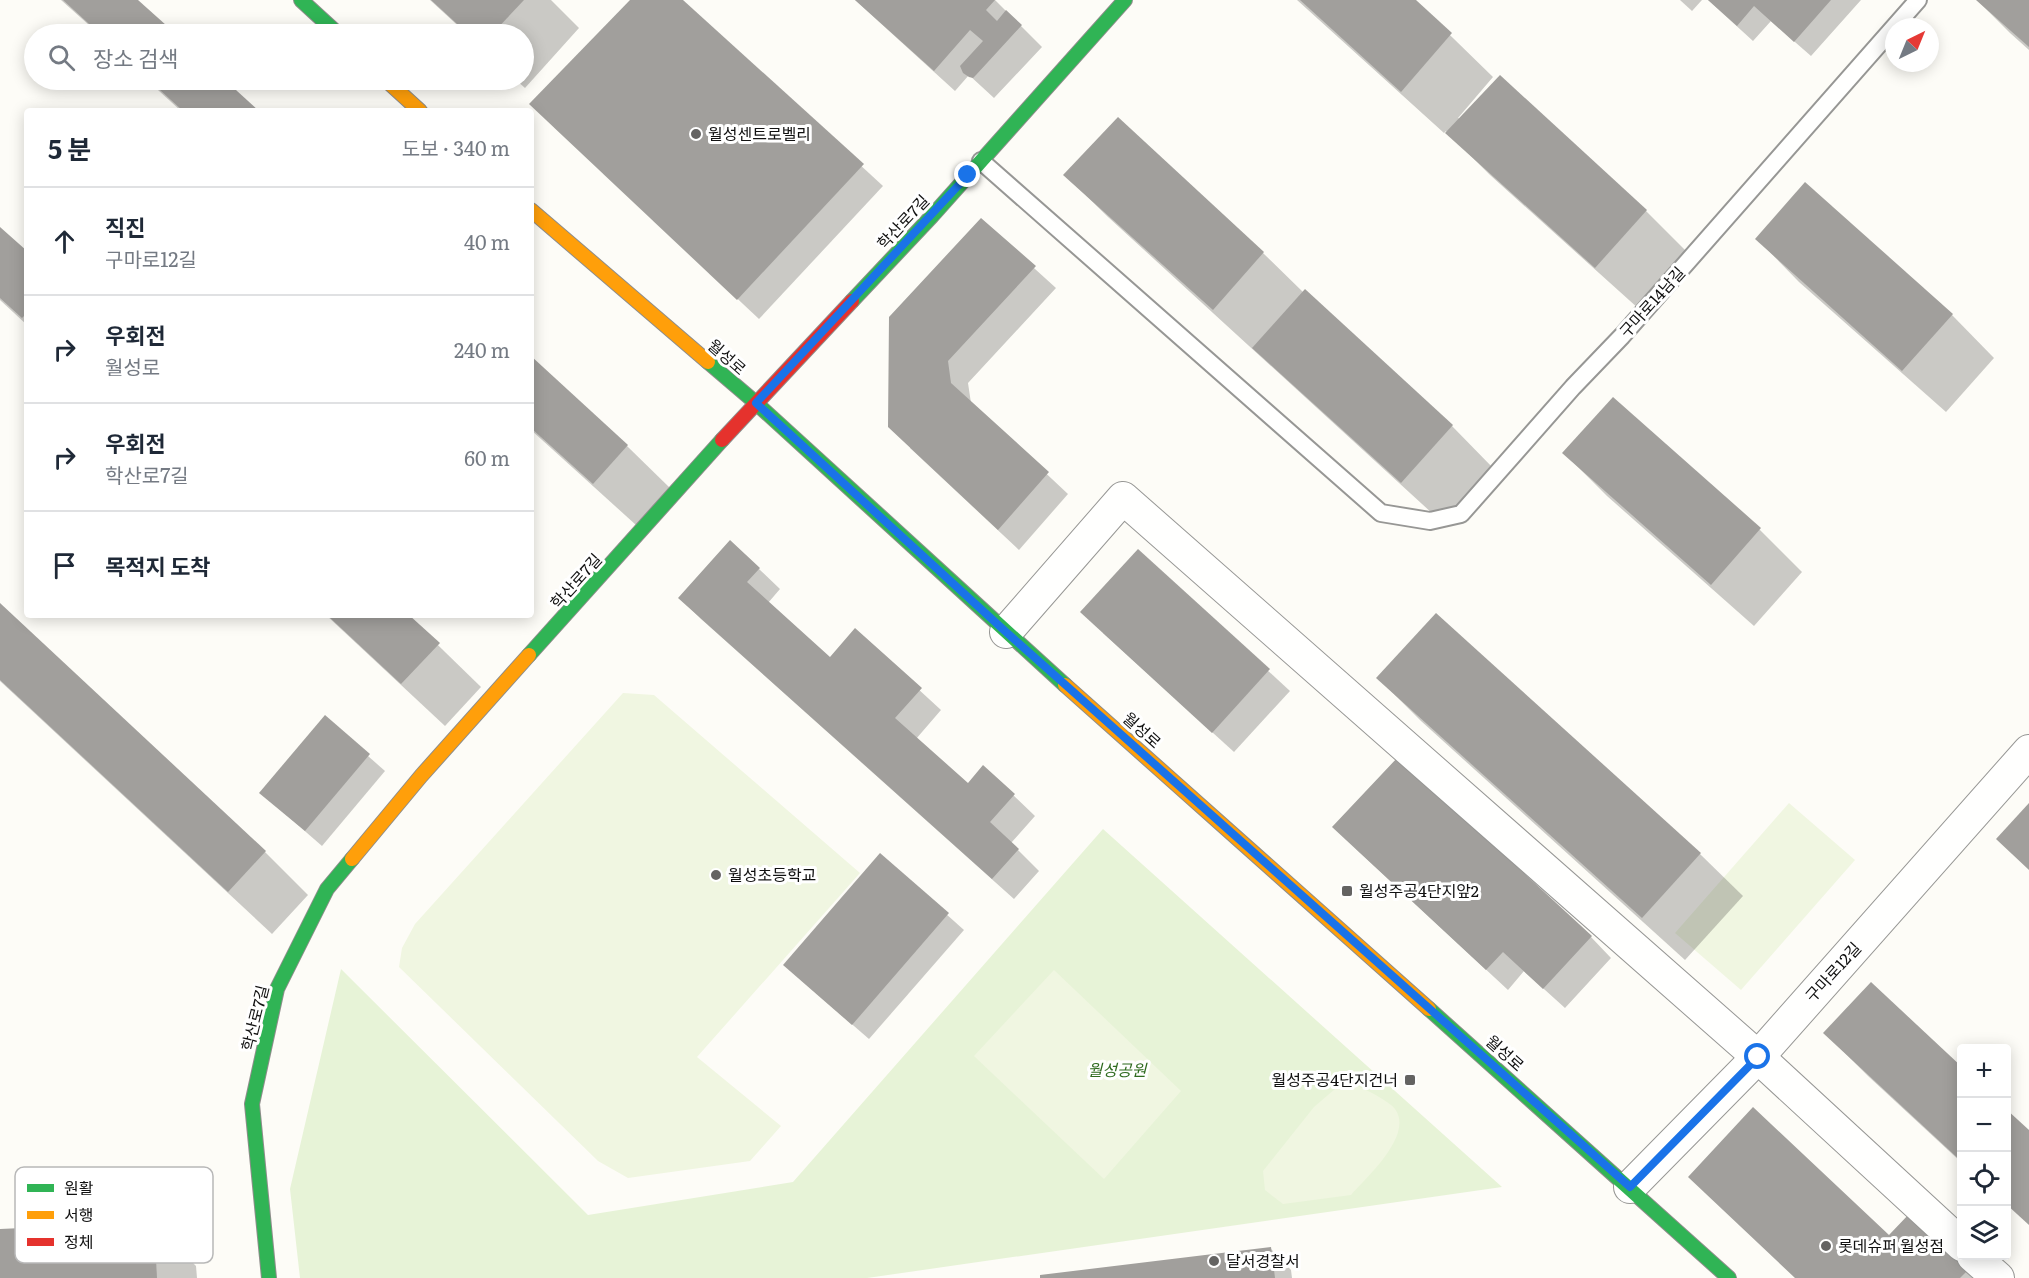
<!DOCTYPE html>
<html lang="ko">
<meta charset="utf-8">
<style>
:root{--surface:#fff;--page:#f6f6f7;--text:#1f2937;--muted:#747a83;--line:#e0e1e3}
body{margin:0;font-family:Literata,"Noto Sans KR",serif;background:var(--page);color:var(--text)}
.controls{position:absolute;right:18px;bottom:18px;display:grid;overflow:hidden;border-radius:6px;box-shadow:0 3px 15px #0003}
.controls button{width:54px;height:54px;display:grid;place-items:center;padding:0;border:0;border-bottom:2px solid var(--line);background:var(--surface);color:var(--text);font:30px sans-serif}
.compass{position:absolute;left:1885px;top:18px;width:54px;height:54px;border-radius:50%;background:var(--surface);box-shadow:0 3px 15px #0003;rotate:43deg}
.stop{position:absolute;width:18px;height:18px;margin:-14px;border:4px solid #1a73e8;border-radius:50%;background:#fff}
.stop.end{background:#1a73e8;border-color:#fff;box-shadow:0 2px 6px #0008}
.list{margin:0;padding:0;list-style:none}
h2{display:flex;justify-content:space-between;align-items:center;height:78px;margin:0;padding:0 24px;font-size:26px}
h2 small{font-size:20px;font-weight:400;color:var(--muted)}
.list li{display:grid;grid-template-columns:39px 1fr auto;gap:18px;align-items:center;box-sizing:border-box;height:108px;padding:0 24px;border-top:2px solid var(--line)}
.list b{display:block;font-size:22px;white-space:nowrap}
.list p{margin:0;font-size:20px;white-space:nowrap;color:var(--muted)}
.list em{font-size:20px;font-style:normal;color:var(--muted)}
.icon{flex:none;width:33px;height:33px;fill:none;stroke:currentColor;stroke-width:2;stroke-linecap:round;stroke-linejoin:round}
.map{position:relative;flex:none;width:2029px;height:1278px;overflow:hidden}
.search{position:absolute;background:var(--surface);box-shadow:0 3px 15px #0003;left:24px;top:24px;width:510px;height:66px;display:flex;align-items:center;gap:15px;box-sizing:border-box;padding:0 21px;border-radius:33px;color:var(--muted);font-size:22px}
.panel{position:absolute;background:var(--surface);box-shadow:0 3px 15px #0003;left:24px;top:108px;width:510px;height:510px;border-radius:6px}
.map>svg:first-child{display:block}
</style>
<div class="map">
<svg width="2029" height="1278" viewBox="0 0 2029 1278">
<rect width="100%" height="100%" fill="#fdfcf7"/>
<path fill="#e7f3d7" d="M1103,829L1502,1187L867,1278H300L290,1189L341,969L588,1215L793,1182Z"/>
<g fill="#f0f6e1">
<path d="M623,693L654,695L860,873L697,1057L781,1126L750,1161L628,1178L598,1161L399,967L402,948L415,924Z"/>
<path d="M1789,803L1855,860L1741,990L1675,933Z"/>
<path d="M1054,970L1181,1091L1104,1179L974,1056Z"/>
<path d="M1355,1085C1365,1089 1389,1101 1395,1109C1414,1135 1367,1177 1351,1195L1283,1204L1265,1190L1263,1171L1314,1107L1335,1089Z"/>
</g>
<g fill="#0003">
<path d="M61,0H136L174,34H99Z"/>
<path d="M430,0H551L579,28L525,88L516,80H524V34H467Z"/>
<path d="M632,0H681L883,186L759,319L552,125Z"/>
<path d="M855,0H995L1042,47L994,98L969,75L955,91Z"/>
<path d="M1297,0H1414L1493,77L1458,118L1646,211L1688,253L1639,309L1490,175L1446,131L1444,133Z"/>
<path d="M1680,0H1702L1692,11Z"/>
<path d="M1708,0H1861L1811,56L1771,21L1753,41Z"/>
<path d="M1977,0H2029V50L2010,33Z"/>
<path d="M147,80H222L257,111H181Z"/>
<path d="M1118,120L1263,253L1304,293L1452,426L1494,469L1445,525L1108,217L1065,175Z"/>
<path d="M981,220L1056,288L968,383L971,403L1068,494L1019,550L910,448Z"/>
<path d="M0,229L27,253V325L0,300Z"/>
<path d="M1757,239L1952,315L1994,358L1946,412L1799,282Z"/>
<path d="M531,358L627,446L670,488L636,525L531,430Z"/>
<path d="M1613,399L1760,530L1802,572L1754,626L1607,496L1564,453Z"/>
<path d="M1138,551L1290,691L1234,752L1103,633Z"/>
<path d="M759,569L780,589L768,603L830,659L855,631L941,710L916,739L968,785L984,767L1035,816L1011,843L1039,871L1014,899L701,619L680,598Z"/>
<path d="M0,605L265,852L308,895L272,934L0,681Z"/>
<path d="M326,615H407L481,687L445,726Z"/>
<path d="M1378,678L1700,854L1743,896L1685,960L1421,721Z"/>
<path d="M325,718L385,771L322,846L261,793Z"/>
<path d="M1355,848L1591,937L1611,958L1565,1008L1524,971L1508,990Z"/>
<path d="M880,855L964,930L869,1039L801,980Z"/>
<path d="M1825,1033L1962,1069V1163L1868,1076Z"/>
<path d="M1910,1215L1976,1278H1796L1889,1237Z"/>
<path d="M153,1223L196,1266L197,1278H0V1231Z"/>
<path d="M1271,1249L1291,1270L1292,1278H1042Z"/>
</g>
<g fill="#a19f9c">
<path d="M63,0H138L176,34H100Z"/>
<path d="M431,0H524L492,34H468Z"/>
<path d="M630,0H683L864,164L737,300L529,104Z"/>
<path d="M855,0H995L986,10L997,21L1006,10L1022,25L976,75L973,78L969,77L963,73L960,66L983,41L970,30L934,71Z"/>
<path d="M1300,0H1416L1452,33L1401,92Z"/>
<path d="M1708,0H1831L1794,42L1754,6L1737,26Z"/>
<path d="M1976,0H2029V47Z"/>
<path d="M1500,75L1647,210L1595,268L1445,133Z"/>
<path d="M149,80H225L259,111H183Z"/>
<path d="M1118,117L1264,252L1213,310L1063,175Z"/>
<path d="M1805,182L1953,314L1902,371L1755,239Z"/>
<path d="M981,218L1036,266L948,361L951,383L1049,472L998,530L888,427L889,317Z"/>
<path d="M0,227L27,251V313L22,318L0,298Z"/>
<path d="M1305,289L1453,425L1401,483L1252,348Z"/>
<path d="M531,356L628,445L593,484L531,428Z"/>
<path d="M1613,397L1761,528L1711,585L1562,453Z"/>
<path d="M730,540L760,568L747,582L830,657L855,628L922,688L895,718L968,783L983,765L1015,794L990,822L1019,849L992,879L678,598Z"/>
<path d="M1138,549L1270,669L1212,733L1080,612Z"/>
<path d="M0,603L266,851L228,892L0,680Z"/>
<path d="M1436,613L1701,853L1642,918L1376,678Z"/>
<path d="M327,615H409L440,643L401,684Z"/>
<path d="M325,715L370,754L305,831L259,793Z"/>
<path d="M1398,757L1592,936L1543,989L1503,952L1486,970L1332,827Z"/>
<path d="M2029,803V870L1996,839Z"/>
<path d="M880,853L949,913L852,1025L783,965Z"/>
<path d="M1871,982L1962,1067V1162L1823,1033Z"/>
<path d="M1753,1107L1889,1235L1910,1213L1969,1269L1960,1278H1795L1688,1177Z"/>
<path d="M2006,1109L2029,1130V1225L2006,1204Z"/>
<path d="M154,1222L157,1278H0V1229Z"/>
<path d="M1271,1247L1275,1278H1040V1275Z"/>
</g>
<g fill="none" stroke-linecap="round" stroke-linejoin="round">
<defs>
<path id="lane" d="M981,161L1381,513L1430,521L1461,514L1573,387L1622,336L1918,0"/>
<g id="street">
<path d="M1006,632L1123,498L1758,1057L1962,1245"/>
<path d="M1630,1187L1758,1057L2029,751"/>
<path d="M1973,1256L1998,1278"/>
</g>
<g id="fast">
<path d="M301,0L338,34"/>
<path d="M852,301L932,216L1125,0"/>
<path d="M708,362L756,403L1065,685"/>
<path d="M529,655L722,440"/>
<path d="M1429,1009L1729,1278"/>
<path d="M269,1278L252,1104L277,989L327,889L352,859"/>
</g>
<g id="slow">
<path d="M386,80L420,111"/>
<path d="M531,210L708,362"/>
<path d="M1065,685L1429,1009"/>
<path d="M352,859L421,776L529,655"/>
</g>
<path id="jam" d="M722,440L852,301"/>
</defs>
<use href="#lane" stroke="#979795" stroke-width="20"/>
<use href="#street" stroke="#979795" stroke-width="34"/>
<use href="#fast" stroke="#8e8d8b" stroke-width="16"/>
<use href="#slow" stroke="#8e8d8b" stroke-width="16"/>
<use href="#jam" stroke="#8e8d8b" stroke-width="16"/>
<use href="#lane" stroke="#fffffe" stroke-width="16"/>
<use href="#street" stroke="#fffffe" stroke-width="32"/>
<use href="#fast" stroke="#30b455" stroke-width="14"/>
<use href="#slow" stroke="#ff9f0a" stroke-width="14"/>
<use href="#jam" stroke="#e5322d" stroke-width="14"/>
</g>
<g fill="none" stroke-linecap="round" stroke-linejoin="round">
<path stroke="#1a73e8" stroke-width="8" d="M968,175L756,403L1006,632L1630,1187L1758,1057"/>
</g>
<g fill="#646362" stroke="#fff" stroke-width="2">
<circle cx="696" cy="134" r="6"/>
<circle cx="716" cy="875" r="6"/>
<rect x="1341" y="885" width="12" height="12" rx="3"/>
<rect x="1404" y="1074" width="12" height="12" rx="3"/>
<circle cx="1826" cy="1246" r="6"/>
<circle cx="1214" cy="1261" r="6"/>
</g>
<g text-anchor="middle" stroke-width="6" stroke-linejoin="round" paint-order="stroke">
<g font-size="16" fill="#111" stroke="#fff" text-anchor="start">
<text x="708" y="140">월성센트로벨리</text>
<text x="728" y="881">월성초등학교</text>
<text x="1359" y="897">월성주공4단지앞2</text>
<text x="1398" y="1086" text-anchor="end">월성주공4단지건너</text>
<text x="1838" y="1252">롯데슈퍼 월성점</text>
<text x="1226" y="1267">달서경찰서</text>
</g>
<g font-size="16" fill="#111" stroke="#fff">
<text transform="translate(903 222) rotate(-47)" y="6">학산로7길</text>
<text transform="translate(1652 302) rotate(-48)" y="6">구마로14남길</text>
<text transform="translate(727 357) rotate(41)" y="6">월성로</text>
<text transform="translate(576 581) rotate(-48)" y="6">학산로7길</text>
<text transform="translate(1142 730) rotate(42)" y="6">월성로</text>
<text transform="translate(1833 972) rotate(-48)" y="6">구마로12길</text>
<text transform="translate(255 1018) rotate(-76)" y="6">학산로7길</text>
<text transform="translate(1505 1053) rotate(42)" y="6">월성로</text>
</g>
<g font-size="16" font-style="italic" fill="#2f6b1f" stroke="#fff">
<text x="1117" y="1076">월성공원</text>
</g>
</g>
<rect x="15" y="1167" width="198" height="96" rx="9" fill="#fff" stroke="#b8b8b8" stroke-width="1.5"/>
<rect x="27" y="1184" width="27" height="8" fill="#30b455"/>
<rect x="27" y="1211" width="27" height="8" fill="#ff9f0a"/>
<rect x="27" y="1238" width="27" height="8" fill="#e5322d"/>
<g font-size="16" fill="#111">
<text x="64" y="1194">원활</text>
<text x="64" y="1221">서행</text>
<text x="64" y="1248">정체</text>
</g>
</svg>
<div class="controls">
<button>+</button>
<button>−</button>
<button><svg class="icon" aria-label="locate" viewBox="0 0 24 24"><circle cx="12" cy="12" r="6"/><path d="M12 2v4M12 18v4M2 12h4M18 12h4"/></svg></button>
<button><svg class="icon" aria-label="layers" viewBox="0 0 24 24"><path d="M12 4l9 5-9 5-9-5zM3 14l9 5 9-5"/></svg></button>
</div>
<svg class="compass" viewBox="-18 -18 36 36"><path d="M0-13l5 13h-10z" fill="#e53935"/><path d="M0 13l5-13h-10z" fill="#747a83"/></svg>
<div class="stop" style="left:1758px;top:1057px"></div>
<div class="stop end" style="left:968px;top:175px"></div>
<div class="search"><svg class="icon" aria-label="search" viewBox="0 0 24 24"><circle cx="10" cy="10" r="6"/><path d="M15 15l6 6"/></svg>장소 검색</div>
<section class="panel">
<h2>5 분<small>도보 · 340 m</small></h2>
<ul class="list">
<li><svg class="icon" aria-label="ahead" viewBox="0 0 24 24"><path d="M12 20V5M6 11l6-6 6 6"/></svg><div><b>직진</b><p>구마로12길</p></div><em>40 m</em></li>
<li><svg class="icon" aria-label="right" viewBox="0 0 24 24"><path d="M7 20v-9h11M14 6l5 5-5 5"/></svg><div><b>우회전</b><p>월성로</p></div><em>240 m</em></li>
<li><svg class="icon" aria-label="right" viewBox="0 0 24 24"><path d="M7 20v-9h11M14 6l5 5-5 5"/></svg><div><b>우회전</b><p>학산로7길</p></div><em>60 m</em></li>
<li><svg class="icon" aria-label="arrive" viewBox="0 0 24 24"><path d="M6 21V4h12l-3 4 3 4H6"/></svg><div><b>목적지 도착</b></div></li>
</ul>
</section>
</div>
